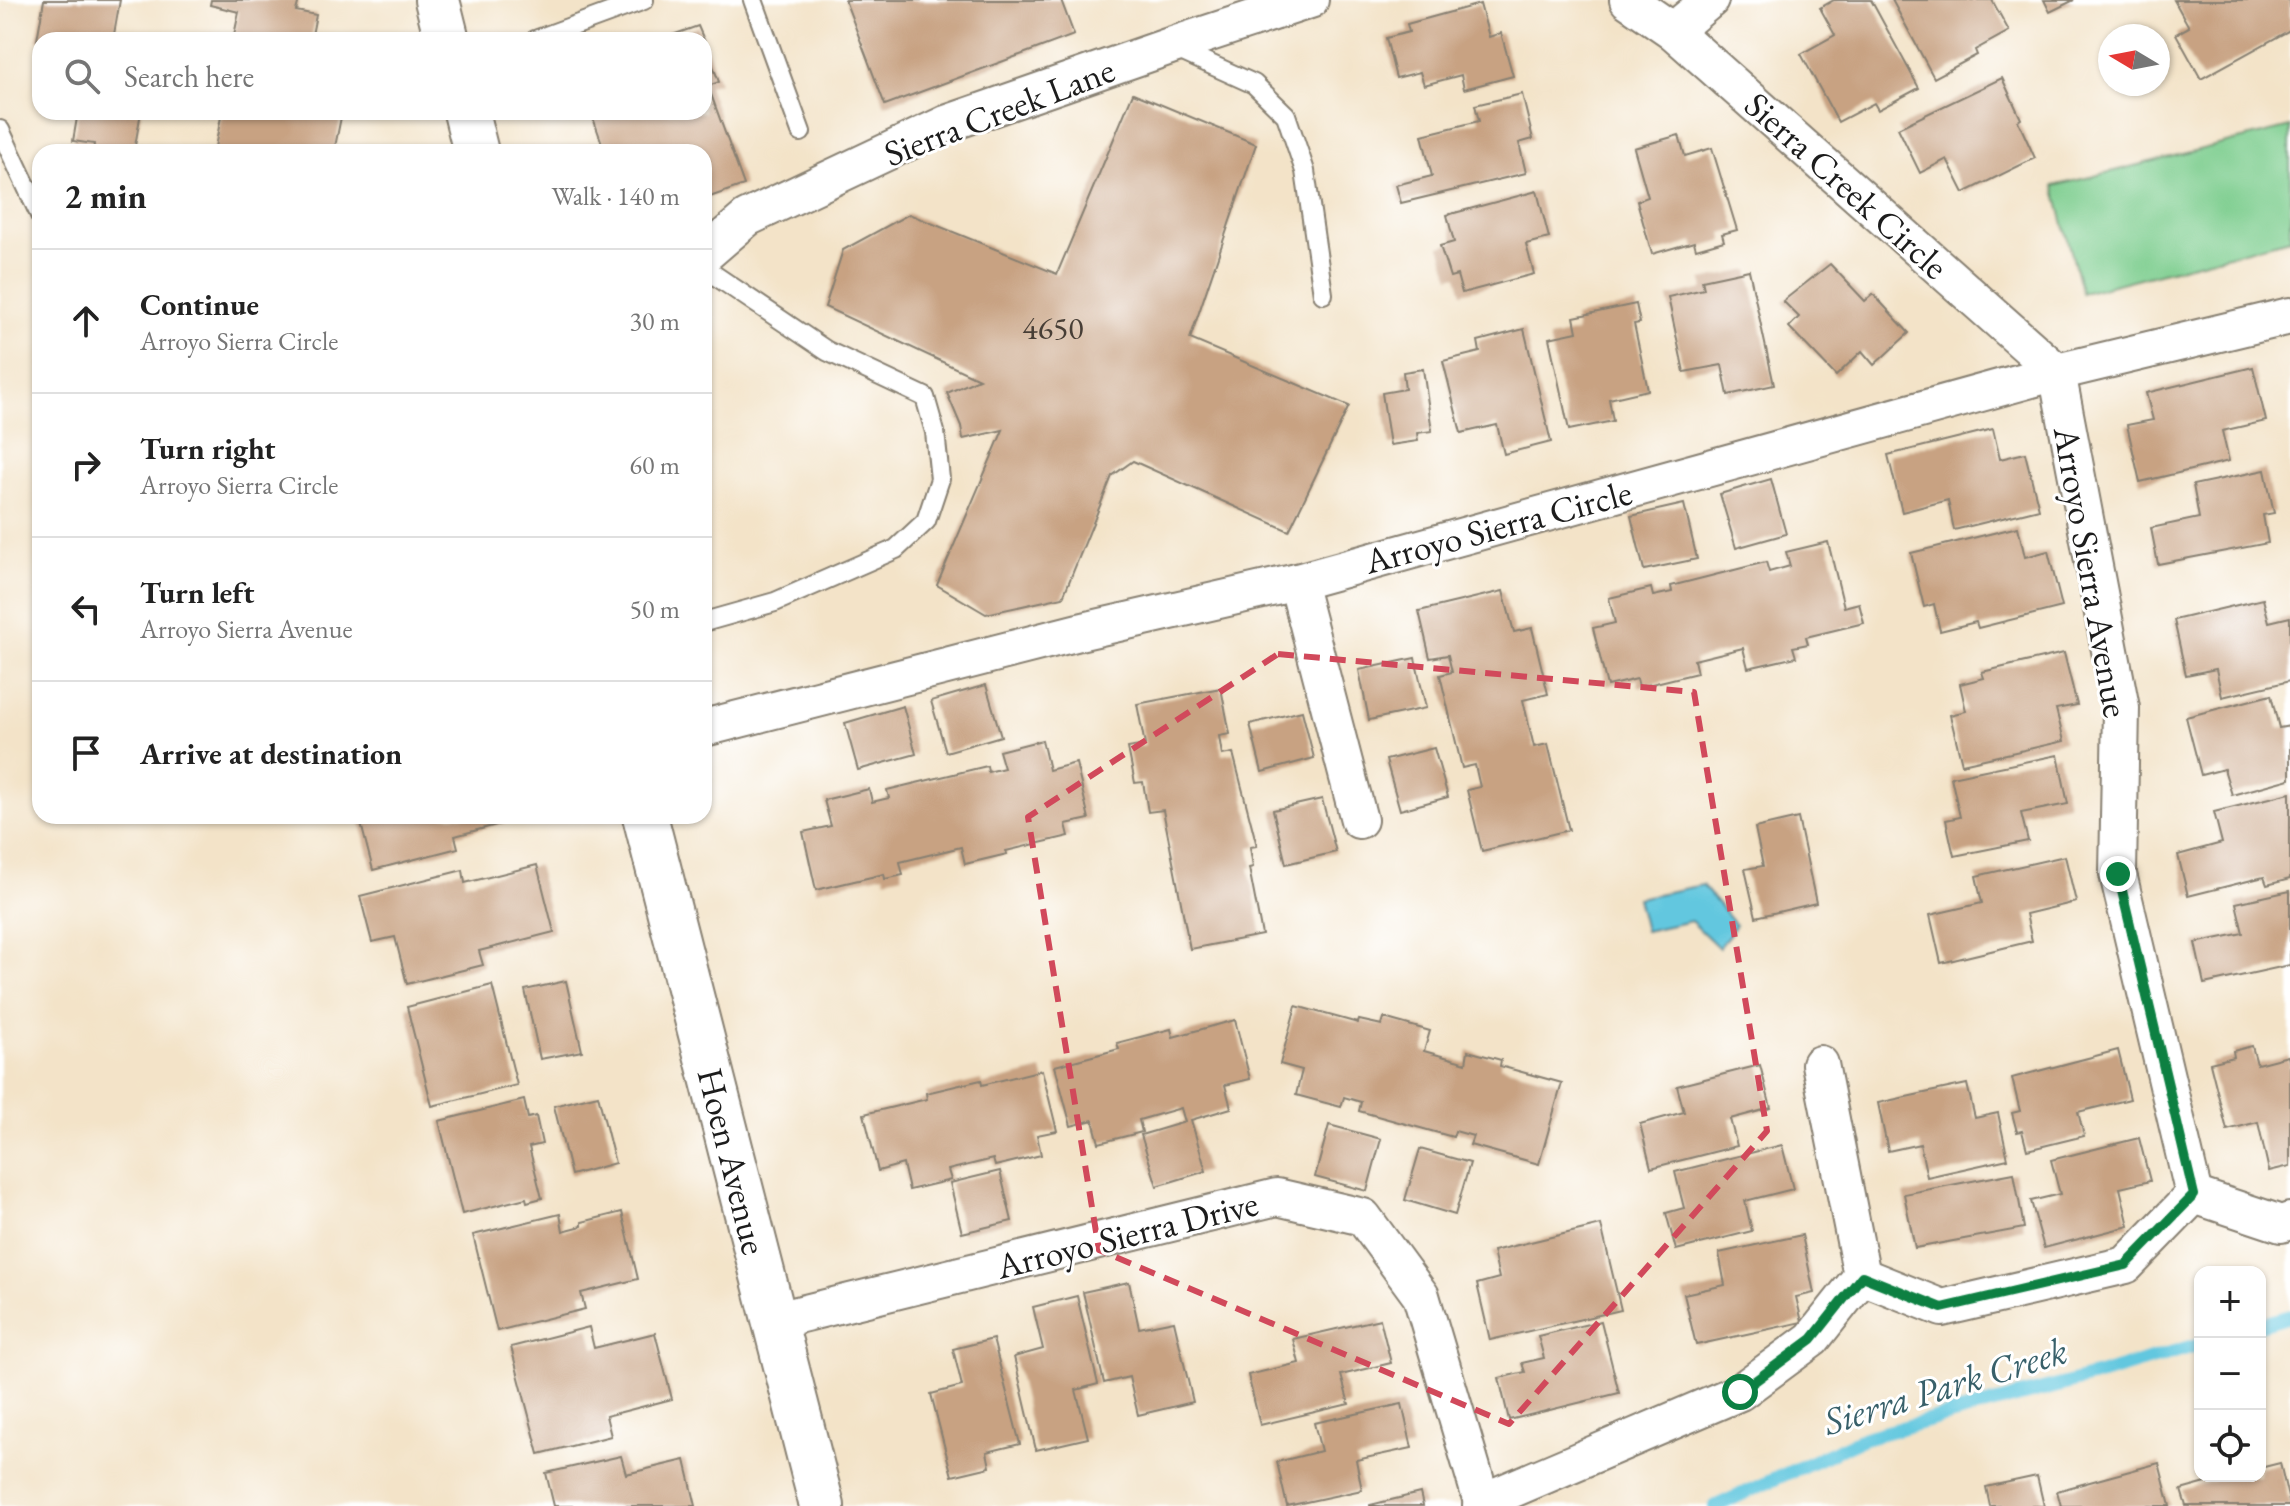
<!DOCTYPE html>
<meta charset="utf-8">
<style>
:root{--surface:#fff;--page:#f2f2f2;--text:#222;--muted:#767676;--line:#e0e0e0}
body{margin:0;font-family:"EB Garamond",serif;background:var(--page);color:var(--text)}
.controls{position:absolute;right:24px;bottom:24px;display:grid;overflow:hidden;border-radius:16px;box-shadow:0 2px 6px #0004}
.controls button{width:72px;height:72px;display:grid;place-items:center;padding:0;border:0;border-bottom:2px solid var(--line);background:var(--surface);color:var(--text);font:40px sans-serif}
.compass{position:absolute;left:2098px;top:24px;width:72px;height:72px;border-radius:50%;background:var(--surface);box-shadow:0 2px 6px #0004;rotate:280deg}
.stop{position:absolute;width:24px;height:24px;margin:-18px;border:6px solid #0b8043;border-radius:50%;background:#fff}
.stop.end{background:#0b8043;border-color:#fff;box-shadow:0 2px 8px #0008}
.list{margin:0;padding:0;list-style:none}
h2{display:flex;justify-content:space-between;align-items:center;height:104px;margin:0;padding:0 32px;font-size:34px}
h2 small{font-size:26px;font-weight:400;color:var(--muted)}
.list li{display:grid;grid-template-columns:52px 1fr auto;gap:24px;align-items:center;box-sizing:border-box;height:144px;padding:0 32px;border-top:2px solid var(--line)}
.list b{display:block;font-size:30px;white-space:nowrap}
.list p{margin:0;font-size:26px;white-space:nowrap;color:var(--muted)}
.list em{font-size:26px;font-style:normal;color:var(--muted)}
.icon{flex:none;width:44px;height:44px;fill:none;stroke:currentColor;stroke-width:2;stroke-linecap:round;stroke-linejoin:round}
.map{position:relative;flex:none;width:2290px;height:1506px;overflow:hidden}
.search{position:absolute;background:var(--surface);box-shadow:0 2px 6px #0004;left:32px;top:32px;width:680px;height:88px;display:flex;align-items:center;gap:20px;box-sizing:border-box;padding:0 28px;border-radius:24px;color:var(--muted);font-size:30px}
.panel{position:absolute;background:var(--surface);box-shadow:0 2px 6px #0004;left:32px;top:144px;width:680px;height:680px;border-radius:24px}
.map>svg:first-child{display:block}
</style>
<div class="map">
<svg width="2290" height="1506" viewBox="0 0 2290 1506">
<rect width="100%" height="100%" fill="#fff"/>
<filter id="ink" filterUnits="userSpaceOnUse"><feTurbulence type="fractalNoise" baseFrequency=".0125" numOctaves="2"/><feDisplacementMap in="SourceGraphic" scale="16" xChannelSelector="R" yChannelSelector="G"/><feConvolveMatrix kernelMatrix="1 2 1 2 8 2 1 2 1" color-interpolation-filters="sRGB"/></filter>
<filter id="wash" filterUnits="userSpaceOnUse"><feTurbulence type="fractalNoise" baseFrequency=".006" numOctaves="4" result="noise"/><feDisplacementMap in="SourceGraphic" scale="32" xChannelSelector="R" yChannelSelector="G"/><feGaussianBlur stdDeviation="1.8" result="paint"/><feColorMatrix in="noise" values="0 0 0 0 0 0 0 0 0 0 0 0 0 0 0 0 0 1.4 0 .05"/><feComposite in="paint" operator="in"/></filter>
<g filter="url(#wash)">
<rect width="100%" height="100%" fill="#f3e3c8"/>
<path fill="#7dcd8e" stroke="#4c7455" stroke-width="2" d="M2290,127V239L2082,293L2054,186Z"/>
<path fill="#62c7df" stroke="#3f727e" stroke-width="2" d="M1702,885L1736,925L1719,948L1691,921L1645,931L1637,898Z"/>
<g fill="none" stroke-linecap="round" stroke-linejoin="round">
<g stroke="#62c7df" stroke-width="14">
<path d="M2260,1325L2290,1316"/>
<path d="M1716,1506L1864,1438L2102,1374L2200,1344"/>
</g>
</g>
<g id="blocks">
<g fill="#c8a282">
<path d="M44,0H120L113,40H37Z"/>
<path d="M211,0H299L296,11L316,15L311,40H233L239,12L210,5Z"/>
<path d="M845,0H1061L1074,35L885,105Z"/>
<path d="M1834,0H1871L1919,88L1878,110L1874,103L1838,122L1801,54L1835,35L1820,8Z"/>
<path d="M1892,0H1992L2009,31L1975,50L1977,55L1934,78Z"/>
<path d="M2044,0H2074L2050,12Z"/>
<path d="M2174,0H2290V30L2201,79L2176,34L2189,27Z"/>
<path d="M1480,4L1489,37L1501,33L1513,76L1464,89L1461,75L1424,85L1420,72L1396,78L1386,38L1409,32L1407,24Z"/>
<path d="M698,26L704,40H658Z"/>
<path d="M704,42L719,82L708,86L744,185L704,199V152H605L591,112H704Z"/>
<path d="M2002,78L2021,119L2018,121L2035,158L1964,193L1947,159L1920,173L1898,128Z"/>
<path d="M1133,93L1256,144L1190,339L1349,406L1289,531L1133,461L1112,476L1063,597L986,614L937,585L1003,430L963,439L961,426L947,393L979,379L825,307L843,250L909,214L1057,274Z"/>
<path d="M1522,94L1533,139L1519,143L1526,173L1401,203L1396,185L1432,176L1422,135L1479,121L1475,105Z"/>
<path d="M78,112H141L135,146L160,150L159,152H93L94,144L73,141Z"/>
<path d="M222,112H342L334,152H214Z"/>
<path d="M1679,135L1685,156L1712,148L1737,230L1722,234L1724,241L1696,249L1694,242L1652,254L1637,201L1648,197L1634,148Z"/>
<path d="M1537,191L1549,238L1526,244L1534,274L1462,293L1457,275L1450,277L1440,246L1454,242L1447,215Z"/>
<path d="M1830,264L1865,301L1873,294L1909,333L1874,365L1862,351L1836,376L1789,327L1799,317L1783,301Z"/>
<path d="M1749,270L1774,385L1728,395L1722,365L1684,372L1668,297L1704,289L1702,280Z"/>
<path d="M1636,304L1640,323L1634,324L1648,390L1609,399L1613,421L1569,430L1549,338L1577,332L1574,317Z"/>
<path d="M1524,329L1551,442L1504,454L1497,425L1461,433L1443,361L1480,352L1478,341Z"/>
<path d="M2253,367L2266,421L2222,431L2229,461L2140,482L2127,425L2153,420L2146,393Z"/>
<path d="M1423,369L1432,431L1417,433L1418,441L1390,445L1382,393L1405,389L1403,372Z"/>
<path d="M1993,429L2000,459L2025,453L2039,509L1954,530L1948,500L1902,512L1888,455Z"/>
<path d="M2265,470L2274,513L2263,515L2268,543L2158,564L2151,528L2199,518L2193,485Z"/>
<path d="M1771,479L1786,534L1736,548L1720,494Z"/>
<path d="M1684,504L1697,559L1644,570L1631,516Z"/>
<path d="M2018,527L2025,557L2048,551L2062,607L1978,628L1976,622L1940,631L1934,604L1924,607L1911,553Z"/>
<path d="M1828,542L1844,607L1859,603L1864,623L1806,637L1808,644L1793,647L1796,657L1748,668L1743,648L1694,660L1697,673L1639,687L1637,679L1607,686L1593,628L1615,623L1609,598L1651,588L1653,596L1672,592L1671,586L1766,562L1769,572L1790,566L1786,552Z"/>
<path d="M1503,591L1514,632L1532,628L1548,694L1523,700L1534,747L1548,744L1569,830L1482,851L1467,790L1480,787L1475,765L1462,768L1440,675L1452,672L1448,655L1430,658L1419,611Z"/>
<path d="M2263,599L2269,622L2290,617V681L2222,697L2216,669L2186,675L2174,620Z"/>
<path d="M2064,653L2077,705L2056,709L2064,741L1962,764L1950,715L1966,711L1960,684L1984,678L1982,672Z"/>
<path d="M1415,658L1426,708L1369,720L1359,670Z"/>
<path d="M986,685L1001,736L946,752L931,701Z"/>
<path d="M1221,688L1230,734L1219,736L1222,755L1233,753L1257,846L1250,847L1253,867L1249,868L1262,935L1190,949L1163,810L1148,812L1143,782L1135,783L1128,748L1145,745L1137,704Z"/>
<path d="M2271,695L2279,728L2290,726V779L2232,795L2224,769L2201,775L2186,717Z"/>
<path d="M903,706L916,754L858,770L845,723Z"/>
<path d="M1302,711L1314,758L1262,772L1250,724Z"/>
<path d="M1042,740L1049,770L1076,763L1089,819L1066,824L1069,836L1006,851L1007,854L965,864L961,847L900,862L903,875L885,879L884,874L816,890L803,832L831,826L824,800L869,789L872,802L889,798L887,790L987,766L988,772L1004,768L999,751Z"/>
<path d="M1434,748L1448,797L1400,810L1386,760Z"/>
<path d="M2058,755L2068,804L2021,813L2028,841L1954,856L1946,820L1960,817L1951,777Z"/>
<path d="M2290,793V879L2267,885L2264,877L2188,896L2178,855L2222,843L2214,812Z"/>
<path d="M1322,799L1336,852L1286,864L1273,810Z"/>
<path d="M359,816H526V817L455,836L458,848L373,870Z"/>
<path d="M1798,818L1816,903L1756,917L1745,869L1763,866L1755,828Z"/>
<path d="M2065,856L2076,902L2026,914L2032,941L1941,963L1930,915L1982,903L1976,876Z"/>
<path d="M537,865L554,932L479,951L483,965L407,984L395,937L372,942L360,896L463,870L465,883Z"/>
<path d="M2290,891V965L2204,984L2195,943L2243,933L2236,903Z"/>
<path d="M566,981L582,1051L540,1059L525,990Z"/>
<path d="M492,985L517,1085L432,1106L407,1007Z"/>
<path d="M1296,1006L1358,1023L1359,1020L1382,1025L1384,1018L1430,1031L1424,1051L1466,1063L1468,1051L1501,1060L1500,1066L1562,1083L1539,1164L1470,1145L1473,1136L1455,1131L1453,1137L1359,1111L1361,1102L1344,1097L1341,1107L1296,1095L1302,1070L1280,1064Z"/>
<path d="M1235,1020L1250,1079L1225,1085L1231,1108L1191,1120L1206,1171L1157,1186L1141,1135L1185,1122L1181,1108L1139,1120L1142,1132L1099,1143L1093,1120L1071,1126L1055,1066L1119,1049L1117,1043L1171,1029L1173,1037Z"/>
<path d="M2252,1046L2257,1064L2288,1056L2290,1064V1166L2269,1171L2258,1122L2227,1130L2210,1063L2234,1057L2233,1051Z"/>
<path d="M2118,1050L2130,1099L2078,1112L2084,1136L2027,1150L2022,1131L2017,1132L2012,1113L2020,1111L2012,1078Z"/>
<path d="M1760,1065L1771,1108L1730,1119L1737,1146L1651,1168L1640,1124L1684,1112L1677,1086Z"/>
<path d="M1042,1070L1057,1131L1037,1135L1041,1155L995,1166L993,1159L948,1170L951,1180L909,1190L903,1164L878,1171L864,1114L927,1099L926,1093L981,1080L982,1085Z"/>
<path d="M1967,1084L1975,1118L1998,1113L2008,1159L1927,1177L1920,1144L1888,1151L1878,1103Z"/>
<path d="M598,1095L615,1163L571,1175L554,1106Z"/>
<path d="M524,1100L528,1118L536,1116L542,1144L529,1147L542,1198L527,1202L526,1198L462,1214L439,1121Z"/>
<path d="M1329,1125L1381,1139L1367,1191L1315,1177Z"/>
<path d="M2139,1138L2150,1181L2120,1188L2129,1226L2044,1248L2031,1201L2060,1194L2051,1160Z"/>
<path d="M1782,1145L1793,1189L1745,1201L1752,1231L1676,1250L1666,1213L1684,1208L1675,1172Z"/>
<path d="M1420,1149L1470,1163L1455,1215L1405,1200Z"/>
<path d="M1000,1171L1012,1221L962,1233L950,1183Z"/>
<path d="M2014,1173L2024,1228L1915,1248L1904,1194Z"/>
<path d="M622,1212L638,1279L581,1293L585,1309L497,1331L473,1235L560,1214L563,1231L582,1226V1222Z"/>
<path d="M1601,1225L1621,1310L1490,1340L1477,1284L1499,1278L1493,1251Z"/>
<path d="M1802,1235L1814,1293L1796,1297L1802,1322L1696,1345L1684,1294L1725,1285L1719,1253Z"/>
<path d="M1129,1282L1139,1328L1174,1321L1193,1402L1138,1415L1129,1377L1104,1383L1083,1292Z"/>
<path d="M1077,1296L1098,1384L1076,1390L1088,1438L1036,1450L1014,1357L1043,1349L1033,1307Z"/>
<path d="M1380,1319L1391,1363L1341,1375L1349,1404L1260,1425L1248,1375L1299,1363L1293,1339Z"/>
<path d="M1601,1321L1619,1393L1509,1420L1499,1378L1525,1372L1522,1363L1544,1358L1538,1336Z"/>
<path d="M589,1327L594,1348L655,1333L672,1399L606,1416L611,1436L539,1454L511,1347Z"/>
<path d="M993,1339L1020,1444L987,1452L990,1467L952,1476L931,1394L962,1386L953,1349Z"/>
<path d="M1402,1404L1412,1448L1356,1460L1362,1490L1287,1506L1277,1462L1321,1451L1314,1423Z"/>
<path d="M621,1456L626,1474L685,1460L696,1506H554L546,1473Z"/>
<path d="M2159,1463L2170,1506H2061L2057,1491Z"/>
<path d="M2280,1463L2290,1506H2186L2181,1490L2231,1476H2260V1468Z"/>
<path d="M2037,1476L2044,1506H1990L1986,1487Z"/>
<path d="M1420,1493L1423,1506H1370V1505Z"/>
</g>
</g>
</g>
<g filter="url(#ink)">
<use href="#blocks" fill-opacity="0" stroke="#888072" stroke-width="2"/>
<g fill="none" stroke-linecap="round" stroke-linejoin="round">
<defs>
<g id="lane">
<path d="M753,0L801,132"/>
<path d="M535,40L644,0"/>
<path d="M1172,47L1254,84L1286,115L1305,171L1323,294"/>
<path d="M0,130L40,215"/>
<path d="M704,268L827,351L925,397L935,432L940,479L926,521L896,549L775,602L704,622"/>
</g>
<g id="street">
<path d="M1628,0L1673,31L2057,372L2121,708L2118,874L2194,1195"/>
<path d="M1673,31L1710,0"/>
<path d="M704,255L747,218L946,124L1170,46L1310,0"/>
<path d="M1297,582L1359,820"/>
<path d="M704,728L1079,632L1297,582L2057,372L2290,316"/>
<path d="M1820,1064L1862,1276"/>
<path d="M773,1321L1277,1197L1363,1217L1421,1296L1482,1502"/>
<path d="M1481,1506L1482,1502L1740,1392L1812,1339L1862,1276L1942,1308L2126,1265L2194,1195L2281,1224L2290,1221"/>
</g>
<g id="secondary">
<path d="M437,0L447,40"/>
<path d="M466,112L476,152"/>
<path d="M645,816L822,1506"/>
</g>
</defs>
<use href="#lane" stroke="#888072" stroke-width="22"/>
<use href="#street" stroke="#888072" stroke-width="40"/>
<use href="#secondary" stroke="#888072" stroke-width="48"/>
<use href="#lane" stroke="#fff" stroke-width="18"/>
<use href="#street" stroke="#fff" stroke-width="36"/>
<use href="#secondary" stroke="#fff" stroke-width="44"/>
</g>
</g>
<g fill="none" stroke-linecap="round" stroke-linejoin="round" filter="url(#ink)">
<path stroke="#0b8043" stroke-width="10" d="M1740,1392L1812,1339L1862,1276L1942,1308L2126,1265L2194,1195L2118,874"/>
</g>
<path fill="none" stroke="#d1495b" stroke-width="6" stroke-dasharray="16 10" stroke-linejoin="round" d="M1278,654L1694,692L1767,1131L1509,1424L1099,1250L1028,817Z"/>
<g text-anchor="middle" stroke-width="6" stroke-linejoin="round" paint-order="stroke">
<g font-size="32" fill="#473e36">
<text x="1053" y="339">4650</text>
</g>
<g font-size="36" fill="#1c1c1c" stroke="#fff">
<text transform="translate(999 111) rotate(-21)" y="13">Sierra Creek Lane</text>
<text transform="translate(1847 185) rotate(42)" y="13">Sierra Creek Circle</text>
<text transform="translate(1498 526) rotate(-15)" y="13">Arroyo Sierra Circle</text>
<text transform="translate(2092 572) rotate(80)" y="13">Arroyo Sierra Avenue</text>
<text transform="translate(733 1161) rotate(76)" y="13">Hoen Avenue</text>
<text transform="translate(1127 1234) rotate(-14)" y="13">Arroyo Sierra Drive</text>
</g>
<g font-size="38" font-style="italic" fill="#38606a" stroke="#fff">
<text transform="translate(1945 1386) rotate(-17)" y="13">Sierra Park Creek</text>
</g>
</g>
</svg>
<div class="controls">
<button>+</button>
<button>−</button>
<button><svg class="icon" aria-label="locate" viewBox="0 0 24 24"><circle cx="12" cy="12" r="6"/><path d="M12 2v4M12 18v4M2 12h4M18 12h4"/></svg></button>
</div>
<svg class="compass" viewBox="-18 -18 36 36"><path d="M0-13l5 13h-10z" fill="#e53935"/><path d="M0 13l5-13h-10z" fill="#767676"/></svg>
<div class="stop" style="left:1740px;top:1392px"></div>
<div class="stop end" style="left:2118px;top:874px"></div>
<div class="search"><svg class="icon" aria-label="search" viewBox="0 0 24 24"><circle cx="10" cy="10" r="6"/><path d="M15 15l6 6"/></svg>Search here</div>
<section class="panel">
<h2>2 min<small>Walk · 140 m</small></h2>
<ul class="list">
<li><svg class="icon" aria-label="ahead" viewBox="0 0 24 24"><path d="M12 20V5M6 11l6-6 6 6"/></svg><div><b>Continue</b><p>Arroyo Sierra Circle</p></div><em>30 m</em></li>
<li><svg class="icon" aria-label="right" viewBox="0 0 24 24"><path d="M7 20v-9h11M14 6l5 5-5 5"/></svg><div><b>Turn right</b><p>Arroyo Sierra Circle</p></div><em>60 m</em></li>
<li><svg class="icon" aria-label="left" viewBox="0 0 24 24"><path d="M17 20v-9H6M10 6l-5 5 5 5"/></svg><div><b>Turn left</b><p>Arroyo Sierra Avenue</p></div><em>50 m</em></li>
<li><svg class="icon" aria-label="arrive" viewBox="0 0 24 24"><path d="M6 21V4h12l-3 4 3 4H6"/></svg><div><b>Arrive at destination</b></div></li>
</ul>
</section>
</div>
